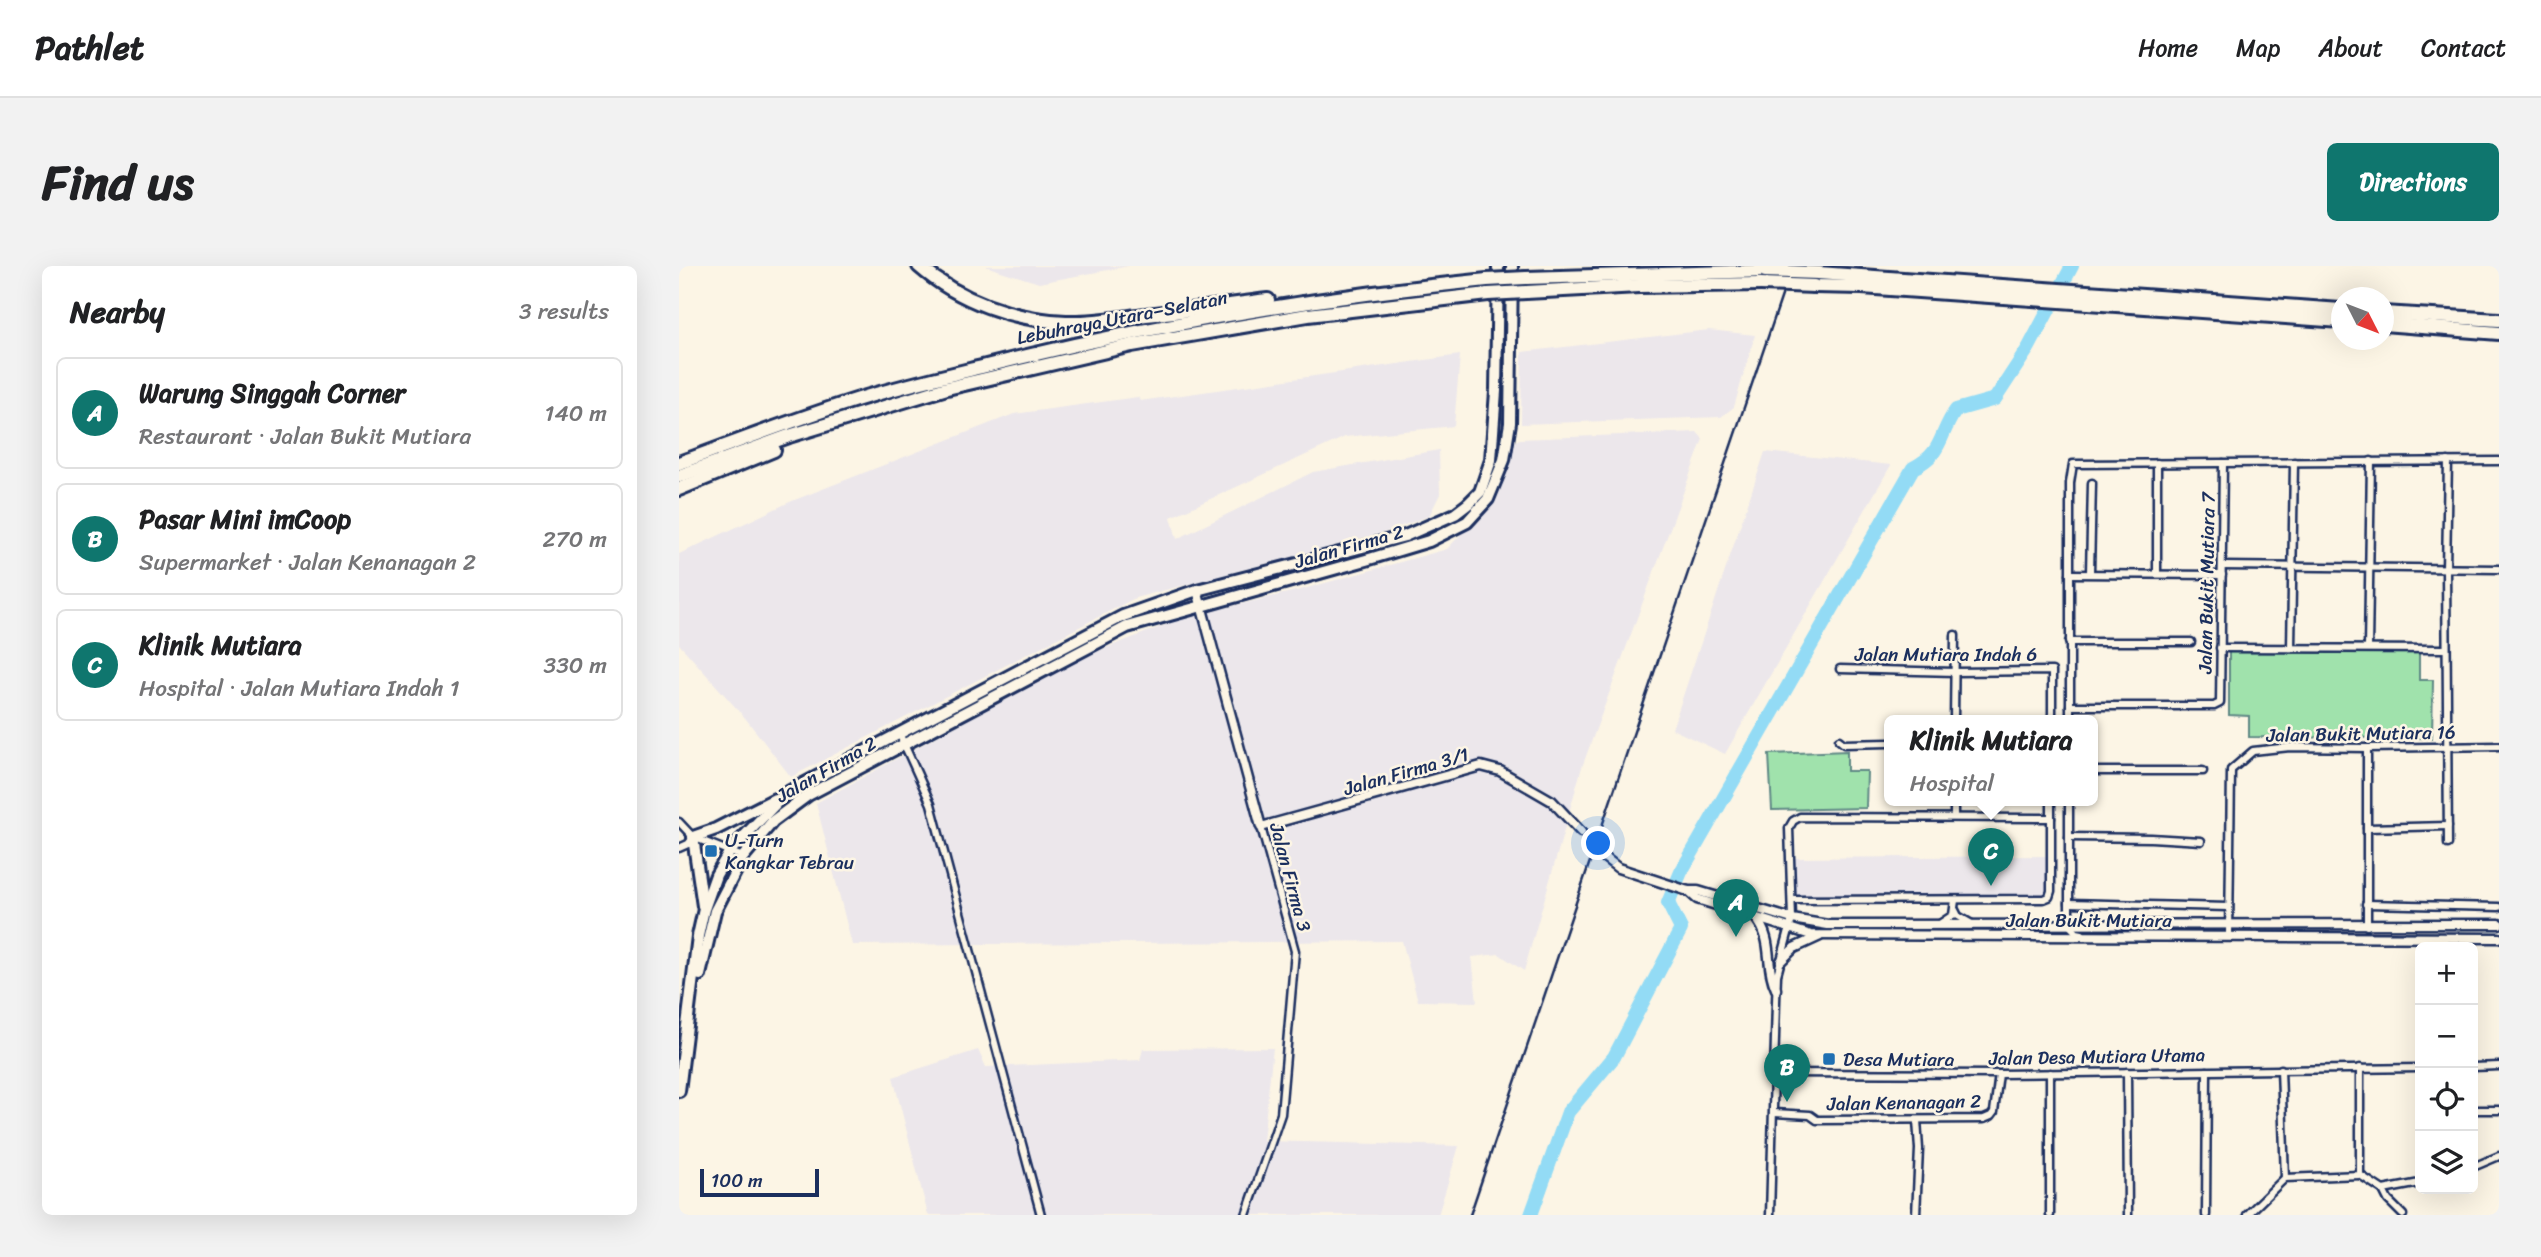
<!DOCTYPE html>
<meta charset="utf-8">
<style>
:root{--surface:#fff;--page:#f2f2f2;--text:#202124;--muted:#757577;--line:#e0e0e0;--accent:#0f766e}
body{margin:0;font-family:Sriracha,sans-serif;background:var(--page);color:var(--text)}
.controls{position:absolute;right:21px;bottom:21px;display:grid;overflow:hidden;border-radius:10px;box-shadow:0 7px 28px #0002}
.controls button{width:63px;height:63px;display:grid;place-items:center;padding:0;border:0;border-bottom:2px solid var(--line);background:var(--surface);color:var(--text);font:35px sans-serif}
.compass{position:absolute;left:1652px;top:21px;width:63px;height:63px;border-radius:50%;background:var(--surface);box-shadow:0 7px 28px #0002;rotate:132deg}
.scale{position:absolute;left:21px;bottom:18px;width:119px;box-sizing:border-box;padding-left:7px;border:4px solid #1b2f5e;border-top:0;font-size:19px;line-height:24px;white-space:nowrap;color:#1b2f5e;-webkit-text-stroke:5px #fcf5e5;paint-order:stroke}
.you{position:absolute;left:920px;top:578px;width:24px;height:24px;margin:-18px;border:5px solid #fff;border-radius:50%;background:#1a73e8;box-shadow:0 0 0 10px #1a73e833}
.badge{display:grid;place-items:center;width:46px;height:46px;border-radius:50%;background:var(--accent);color:#fff;font-size:23px;font-weight:700}
.pin{position:absolute;translate:-50% -58px;filter:drop-shadow(0 2px 4px #0008)}
.pin::after{content:'';position:absolute;top:37px;width:24px;height:21px;background:inherit;clip-path:polygon(0 0,100% 0,50% 100%)}
.popup{position:absolute;left:1205px;top:449px;width:214px;height:91px;box-sizing:border-box;display:grid;place-content:center;border-radius:10px;background:var(--surface);filter:drop-shadow(0 2px 5px #0005);font-size:23px;white-space:nowrap;color:var(--muted)}
.popup b{font-size:26px;color:var(--text)}
.popup::after{content:'';position:absolute;left:50%;top:100%;margin-left:-14px;border:14px solid transparent;border-top-color:var(--surface)}
.list{margin:0;padding:0;list-style:none}
h2{display:flex;justify-content:space-between;align-items:center;height:91px;margin:0;padding:0 28px;font-size:30px}
h2 small{font-size:23px;font-weight:400;color:var(--muted)}
.list li{display:grid;grid-template-columns:46px 1fr auto;gap:21px;align-items:center;box-sizing:border-box;height:112px;margin:0 14px 14px;padding:0 14px;border:2px solid var(--line);border-radius:10px}
.list b{display:block;font-size:26px;white-space:nowrap}
.list p{margin:0;font-size:23px;white-space:nowrap;color:var(--muted)}
.list em{font-size:23px;font-style:normal;color:var(--muted)}
.icon{flex:none;width:38px;height:38px;fill:none;stroke:currentColor;stroke-width:2;stroke-linecap:round;stroke-linejoin:round}
.map{position:relative;flex:none;width:1820px;height:949px;overflow:hidden;border-radius:10px}
header{display:flex;align-items:center;gap:42px;box-sizing:border-box;height:98px;padding:0 35px;background:var(--surface);border-bottom:2px solid var(--line)}
header strong{font-size:33px}
nav{display:flex;gap:38px;margin-inline-start:auto;font-size:24px}
.intro{display:flex;align-items:center;justify-content:space-between;box-sizing:border-box;height:168px;padding:0 42px}
h1{margin:0;font-size:49px}
.button{padding:18px 32px;border-radius:10px;background:var(--accent);color:#fff;font-size:24px;font-weight:700}
main{display:flex;gap:42px;padding:0 42px}
aside{flex:1;background:var(--surface);border-radius:10px;box-shadow:0 7px 28px #0002}
.map>svg:first-child{display:block}
</style>
<header>
<strong>Pathlet</strong>
<nav><a>Home</a><a>Map</a><a>About</a><a>Contact</a></nav>
</header>
<div class="intro"><h1>Find us</h1><a class="button">Directions</a></div>
<main>
<aside>
<h2>Nearby<small>3 results</small></h2>
<ul class="list">
<li><span class="badge">A</span><div><b>Warung Singgah Corner</b><p>Restaurant · Jalan Bukit Mutiara</p></div><em>140 m</em></li>
<li><span class="badge">B</span><div><b>Pasar Mini imCoop</b><p>Supermarket · Jalan Kenanagan 2</p></div><em>270 m</em></li>
<li><span class="badge">C</span><div><b>Klinik Mutiara</b><p>Hospital · Jalan Mutiara Indah 1</p></div><em>330 m</em></li>
</ul>
</aside>
<div class="map">
<svg width="1820" height="949" viewBox="0 0 1820 949">
<rect width="100%" height="100%" fill="#fcf5e5"/>
<filter id="ink" filterUnits="userSpaceOnUse"><feTurbulence type="fractalNoise" baseFrequency=".0143" numOctaves="2"/><feDisplacementMap in="SourceGraphic" scale="14" xChannelSelector="R" yChannelSelector="G"/><feConvolveMatrix kernelMatrix="1 2 1 2 8 2 1 2 1" color-interpolation-filters="sRGB"/></filter>
<g filter="url(#ink)">
<g fill="#ece7eb">
<path d="M306,0H450L360,17Z"/>
<path d="M1030,64L1076,69L1055,141L1042,151L842,158L843,86Z"/>
<path d="M781,89L775,160L666,171L492,251L498,273L634,206L760,184L761,228L750,250L704,267L456,332L112,511L67,453L0,378V288L113,235L335,148L459,131L461,135Z"/>
<path d="M1018,166L1024,173L903,501L845,705L820,688L793,691L798,736L739,735L723,675L173,679L137,537L401,392L507,351L621,324L768,283L810,239L822,219L834,176L841,173Z"/>
<path d="M1086,186L1212,199L1046,488L993,463Z"/>
<path d="M1369,590V634L1365,636L1116,637L1114,592Z"/>
<path d="M594,782L584,875L780,880L759,949H249L214,811L299,784L307,801L461,794L464,783Z"/>
</g>
<g fill="#a0e2ac" stroke="#5e8885" stroke-width="2">
<path d="M1550,385L1740,387V414H1754L1753,472L1570,471V450L1550,449Z"/>
<path d="M1168,485V505H1188L1187,542L1093,544L1090,488Z"/>
</g>
<g fill="none" stroke-linecap="round" stroke-linejoin="round">
<path stroke="#93dbf5" stroke-width="14" d="M852,949L889,846L935,791L1002,663L989,637L1002,606L1234,202C1265,187 1259,169 1277,144L1316,133L1350,81L1393,0"/>
<path stroke="#cfcdca" stroke-width="8" stroke-dasharray="8 4" stroke-linecap="butt" d="M902,566L925,591"/>
<defs>
<g id="minor">
<path d="M1543,300L1820,303"/>
<path d="M1411,307L1413,217"/>
<path d="M1391,308L1543,309"/>
<path d="M1478,308V197"/>
<path d="M1390,376H1512"/>
<path d="M1541,382L1767,383"/>
<path d="M1612,382L1615,196"/>
<path d="M1689,382L1692,195"/>
<path d="M1161,403L1276,406L1373,405V454"/>
<path d="M1391,440H1535L1541,437L1544,197"/>
<path d="M1275,454L1276,369"/>
<path d="M1391,454V217L1394,198L1820,195"/>
<path d="M220,467L252,538L362,949"/>
<path d="M1160,474L1165,478L1210,477"/>
<path d="M1414,505H1524"/>
<path d="M1390,534V659L1398,667L1403,668"/>
<path d="M1275,550V534"/>
<path d="M0,556L14,571L64,591"/>
<path d="M1688,562L1769,560"/>
<path d="M1390,571L1472,572L1522,575"/>
<path d="M1769,578L1767,303L1769,195"/>
<path d="M0,582L9,578L13,573"/>
<path d="M1113,634L1365,633L1370,631L1372,625V534"/>
<path d="M1390,637L1549,641"/>
<path d="M1687,638L1820,641"/>
<path d="M1276,644L1279,650L1293,658"/>
<path d="M1262,657L1274,649L1276,634"/>
<path d="M1688,660V482"/>
<path d="M1550,669L1552,504L1574,485L1611,481L1688,482L1820,480"/>
<path d="M1794,801L1820,800"/>
<path d="M1602,803L1606,912"/>
<path d="M1448,806L1449,949"/>
<path d="M1095,807L1320,808L1741,802"/>
<path d="M1794,844H1820"/>
<path d="M1095,847L1131,849L1138,854L1305,853L1312,850L1315,846L1320,808"/>
<path d="M1794,901L1820,890"/>
<path d="M1681,909L1704,924"/>
<path d="M567,949L602,848L616,685L582,561"/>
<path d="M1091,949L1097,736L1098,709L1113,653L1110,562L1114,555L1121,551L1372,552"/>
<path d="M1237,949L1240,883L1238,854"/>
<path d="M1371,949V807"/>
<path d="M1527,949L1528,805"/>
<path d="M1568,949L1606,912L1681,909V802"/>
<path d="M1724,949L1709,934L1704,924L1741,917"/>
</g>
<g id="tertiary">
<path d="M518,324L582,561L802,500L821,505L873,535L902,566"/>
<path d="M925,591L939,602L1009,625H1019L1113,653L1149,659L1820,658"/>
<path d="M1009,625L1018,633L1132,669L1820,672"/>
<path d="M1076,651C1096,675 1085,698 1097,723"/>
<path d="M1102,695L1115,682L1141,670"/>
</g>
<g id="primary">
<path d="M24,640L14,571L37,563L96,533"/>
<path d="M21,709L36,645L64,591L94,555L129,529L448,361L687,294L750,275L788,256L809,233L825,194L831,157L833,0"/>
<path d="M0,825L19,670L25,643L37,609L51,585L107,527L444,350L518,324L726,270L776,248L789,238L801,226L812,194L817,125L819,0"/>
</g>
<g id="motorway">
<path d="M240,0C280,35 335,54 387,56C414,57 441,52 467,49C508,45 549,39 589,34"/>
<path d="M1139,7L1662,44"/>
<path d="M847,12L1086,5"/>
<path d="M1135,20L1183,21L1662,55"/>
<path d="M847,26L960,20L1082,18"/>
<path d="M1704,47L1820,54"/>
<path d="M1704,58L1820,67"/>
<path d="M0,197C60,175 119,152 180,133C220,121 262,111 303,101C469,59 638,31 808,14"/>
<path d="M0,210L110,170L268,122L453,79L629,49L809,28"/>
<path d="M0,223L95,184"/>
</g>
</defs>
<use href="#minor" stroke="#1b2f5e" stroke-width="11"/>
<use href="#tertiary" stroke="#1b2f5e" stroke-width="13"/>
<use href="#primary" stroke="#1b2f5e" stroke-width="16"/>
<use href="#motorway" stroke="#1b2f5e" stroke-width="18"/>
<use href="#minor" stroke="#fcf5e5" stroke-width="6"/>
<use href="#tertiary" stroke="#fcf5e5" stroke-width="8"/>
<use href="#primary" stroke="#fcf5e5" stroke-width="10"/>
<use href="#motorway" stroke="#fcf5e5" stroke-width="12"/>
<path stroke="#1b2f5e" stroke-width="2.5" d="M791,949L1113,0"/>
<defs>
<g id="motorway-bridge">
<path d="M1086,5L1139,7"/>
<path d="M808,14L847,12"/>
<path d="M1082,18L1135,20"/>
<path d="M809,28L847,26"/>
</g>
</defs>
<use href="#motorway-bridge" stroke="#1b2f5e" stroke-width="18" stroke-linecap="butt"/>
<use href="#motorway-bridge" stroke="#fcf5e5" stroke-width="12"/>
</g>
</g>
<g fill="#1f6fb2" stroke="#fcf5e5" stroke-width="2.5">
<rect x="25" y="578" width="14" height="14" rx="3.5"/>
<rect x="1143" y="786" width="14" height="14" rx="3.5"/>
</g>
<g text-anchor="middle" stroke-width="5" stroke-linejoin="round" paint-order="stroke">
<g font-size="19" fill="#1b2f5e" stroke="#fcf5e5">
<text transform="translate(443 51) rotate(-11)" y="7">Lebuhraya Utara–Selatan</text>
<text transform="translate(670 280) rotate(-16)" y="7">Jalan Firma 2</text>
<text transform="translate(1527 317) rotate(-89)" y="7">Jalan Bukit Mutiara 7</text>
<text x="1267" y="395">Jalan Mutiara Indah 6</text>
<text transform="translate(1682 467) rotate(-1)" y="7">Jalan Bukit Mutiara 16</text>
<text transform="translate(147 503) rotate(-30)" y="7">Jalan Firma 2</text>
<text transform="translate(727 505) rotate(-16)" y="7">Jalan Firma 3/1</text>
<text transform="translate(612 611) rotate(75)" y="7">Jalan Firma 3</text>
<text x="1410" y="661">Jalan Bukit Mutiara</text>
<text transform="translate(1418 790) rotate(-1)" y="7">Jalan Desa Mutiara Utama</text>
<text transform="translate(1225 836) rotate(-1)" y="7">Jalan Kenanagan 2</text>
</g>
<g font-size="19" fill="#1b2f5e" stroke="#fcf5e5" text-anchor="start">
<text x="46" y="581">U-Turn<tspan x="46" dy="22">Kangkar Tebrau</tspan></text>
<text x="1164" y="800">Desa Mutiara</text>
</g>
</g>
</svg>
<div class="controls">
<button>+</button>
<button>−</button>
<button><svg class="icon" aria-label="locate" viewBox="0 0 24 24"><circle cx="12" cy="12" r="6"/><path d="M12 2v4M12 18v4M2 12h4M18 12h4"/></svg></button>
<button><svg class="icon" aria-label="layers" viewBox="0 0 24 24"><path d="M12 4l9 5-9 5-9-5zM3 14l9 5 9-5"/></svg></button>
</div>
<svg class="compass" viewBox="-18 -18 36 36"><path d="M0-13l5 13h-10z" fill="#e53935"/><path d="M0 13l5-13h-10z" fill="#757577"/></svg>
<div class="scale">100 m</div>
<div class="you"></div>
<div class="pin badge" style="left:1057px;top:671px">A</div>
<div class="pin badge" style="left:1108px;top:836px">B</div>
<div class="pin badge" style="left:1312px;top:620px">C</div>
<div class="popup"><b>Klinik Mutiara</b>Hospital</div>
</div>
</main>
